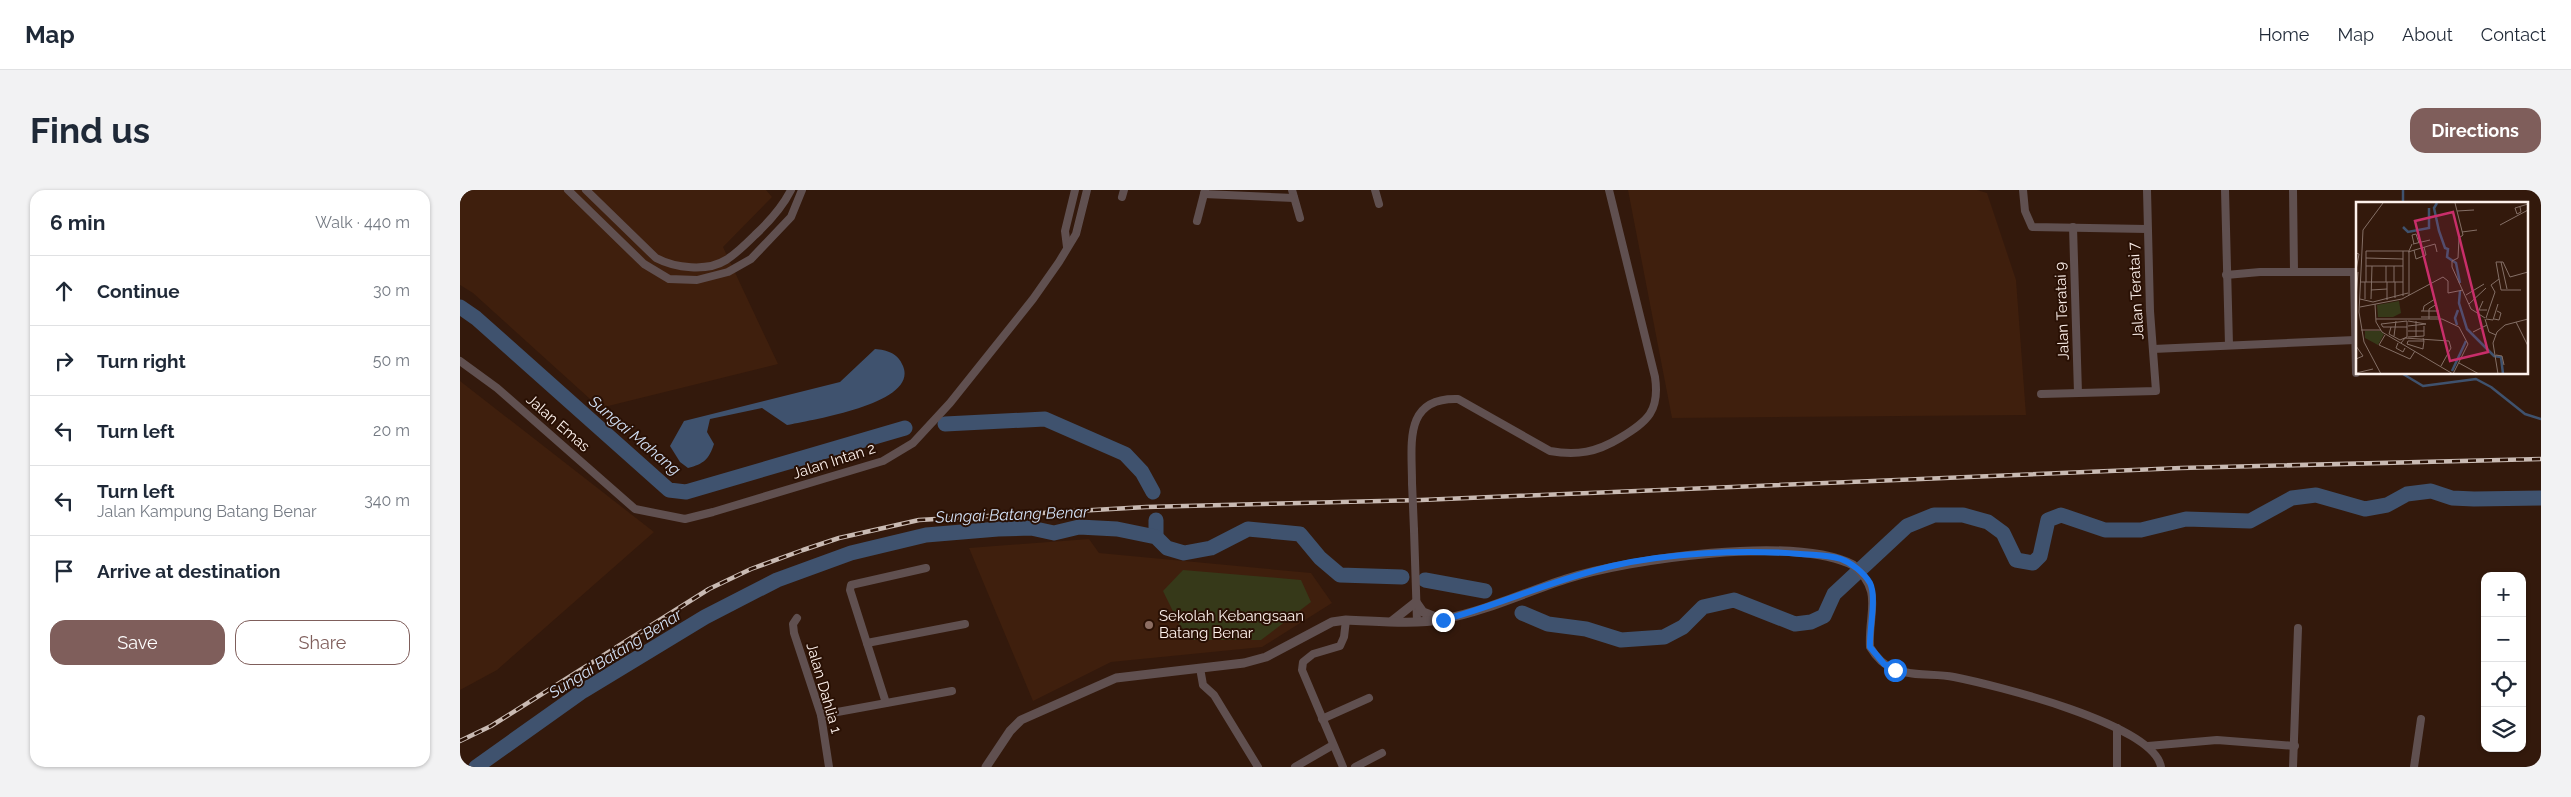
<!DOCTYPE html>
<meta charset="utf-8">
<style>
:root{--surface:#fff;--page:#f2f2f3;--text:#1f2937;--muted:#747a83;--line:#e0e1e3;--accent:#7f5e5b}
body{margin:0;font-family:Raleway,sans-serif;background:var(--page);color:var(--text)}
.controls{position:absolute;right:15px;bottom:15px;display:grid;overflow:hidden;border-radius:10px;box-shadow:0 1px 4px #0004}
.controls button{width:45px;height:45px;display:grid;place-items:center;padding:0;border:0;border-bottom:1px solid var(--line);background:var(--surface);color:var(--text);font:25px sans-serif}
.stop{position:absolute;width:15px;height:15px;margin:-11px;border:4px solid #1a73e8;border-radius:50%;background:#fff}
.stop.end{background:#1a73e8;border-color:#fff;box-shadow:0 1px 5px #0008}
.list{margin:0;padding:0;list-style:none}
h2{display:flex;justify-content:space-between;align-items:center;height:65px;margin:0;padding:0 20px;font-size:21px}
h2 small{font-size:16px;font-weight:400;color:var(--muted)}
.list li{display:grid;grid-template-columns:32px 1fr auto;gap:15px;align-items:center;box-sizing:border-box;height:70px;padding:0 20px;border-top:1px solid var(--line)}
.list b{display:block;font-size:19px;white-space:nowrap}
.list p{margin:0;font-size:16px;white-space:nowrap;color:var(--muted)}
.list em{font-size:16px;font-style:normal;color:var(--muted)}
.actions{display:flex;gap:10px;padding:15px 20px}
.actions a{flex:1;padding:11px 0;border:1px solid var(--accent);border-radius:15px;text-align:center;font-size:18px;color:var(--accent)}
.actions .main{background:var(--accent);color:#fff}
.icon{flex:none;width:28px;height:28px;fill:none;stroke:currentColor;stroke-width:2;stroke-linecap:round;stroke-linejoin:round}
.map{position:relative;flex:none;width:2081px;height:577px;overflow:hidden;border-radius:15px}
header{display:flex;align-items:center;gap:30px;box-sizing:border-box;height:70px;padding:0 25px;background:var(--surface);border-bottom:1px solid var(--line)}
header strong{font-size:24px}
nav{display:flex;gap:28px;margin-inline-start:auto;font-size:18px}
.intro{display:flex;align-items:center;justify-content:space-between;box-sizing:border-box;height:120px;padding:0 30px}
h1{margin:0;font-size:35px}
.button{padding:12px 22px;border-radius:15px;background:var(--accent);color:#fff;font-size:18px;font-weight:700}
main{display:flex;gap:30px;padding:0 30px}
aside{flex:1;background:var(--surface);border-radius:15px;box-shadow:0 1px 4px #0004}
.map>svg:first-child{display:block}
</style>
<header>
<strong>Map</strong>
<nav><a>Home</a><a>Map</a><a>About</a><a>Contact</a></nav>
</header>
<div class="intro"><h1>Find us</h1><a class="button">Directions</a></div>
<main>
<aside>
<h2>6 min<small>Walk · 440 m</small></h2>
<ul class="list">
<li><svg class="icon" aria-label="ahead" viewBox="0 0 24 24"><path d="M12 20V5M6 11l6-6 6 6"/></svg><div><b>Continue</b></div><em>30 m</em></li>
<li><svg class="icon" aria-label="right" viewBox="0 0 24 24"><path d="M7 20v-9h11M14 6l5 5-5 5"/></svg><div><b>Turn right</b></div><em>50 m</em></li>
<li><svg class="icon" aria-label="left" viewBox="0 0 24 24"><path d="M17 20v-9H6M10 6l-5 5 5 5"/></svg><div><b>Turn left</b></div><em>20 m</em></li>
<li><svg class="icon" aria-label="left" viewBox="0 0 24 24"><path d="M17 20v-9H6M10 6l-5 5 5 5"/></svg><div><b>Turn left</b><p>Jalan Kampung Batang Benar</p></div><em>340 m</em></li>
<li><svg class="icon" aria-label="arrive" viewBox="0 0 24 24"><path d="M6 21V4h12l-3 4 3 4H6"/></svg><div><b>Arrive at destination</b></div></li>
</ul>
<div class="actions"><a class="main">Save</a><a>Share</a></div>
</aside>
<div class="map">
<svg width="2081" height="577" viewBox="0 0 2081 577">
<rect width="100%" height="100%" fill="#33190c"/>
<g fill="#3f1f0d">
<path d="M0,0H306L312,7L263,57L318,174L140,218L13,103L0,95Z"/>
<path d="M1168,0H1517L1527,3L1556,90L1566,225L1212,228Z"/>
<path d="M0,191L194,342L37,480L0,500Z"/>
<path d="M629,349L639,363L851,383L872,413L802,457L651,472L573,511L509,358Z"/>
</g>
<path fill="#363919" d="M723,380L841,390L851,412L801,450H727L703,401Z"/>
<path fill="#3f526e" d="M415,159C427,160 438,163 443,176C459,214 349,230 327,235L302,218L250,229L247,242L254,254C249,269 244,274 228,278L220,272L210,256L224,231L380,192Z"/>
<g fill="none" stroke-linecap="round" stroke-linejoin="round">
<g stroke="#3f526e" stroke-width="2.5">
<path d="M1943,14V0"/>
<path d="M1943,184L1963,196L2016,189L2031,197L2065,224L2081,229"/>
</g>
<g stroke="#3f526e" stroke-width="15">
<path d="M0,117L16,128L209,300L226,302L445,238"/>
<path d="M485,234L585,229L665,264L682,282L693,302"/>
<path d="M696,330V347"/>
<path d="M965,390L1025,401"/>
<path d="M1062,423L1088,434L1126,439L1161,450L1204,447L1223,437L1243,417L1274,410L1335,434L1351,432L1364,426L1374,404L1447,336L1474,325H1503L1528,332L1543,343L1556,370L1573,373L1580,366L1588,330L1601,325L1645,340H1681L1726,329L1790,331L1832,308L1856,305L1905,319L1927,315L1947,304L1971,301L1992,308L2014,309L2081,308"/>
<path d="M16,577L123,501L245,427L317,390L391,363L466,345L538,339L571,338L594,343L619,337L657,339L696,347L707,358L724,363L751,358L788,339L840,344L860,368L880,385L942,387"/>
</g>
<g stroke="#605050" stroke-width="8">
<path d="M108,0L184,74L209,89L237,90L268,82L291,69L331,27L342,0"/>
<path d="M126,0L196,68C215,78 247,82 266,70C277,63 286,54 295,45C310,31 322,18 331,0"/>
<path d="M832,0L840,28"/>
<path d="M915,0L919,14"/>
<path d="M1563,0L1565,21L1572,37L1687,39"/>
<path d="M1765,0L1769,155"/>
<path d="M1833,0L1834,82"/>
<path d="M744,4L834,8"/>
<path d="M662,7L664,0"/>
<path d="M737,31L745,0"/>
<path d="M1613,37L1618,203"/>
<path d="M607,57L605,41L615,0"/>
<path d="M1894,82L1896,183"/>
<path d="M1766,85L1800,82H1897"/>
<path d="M1693,159L1895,150"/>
<path d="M0,171L37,198L175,319L225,329L253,322L423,271L453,253L490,213L573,109L599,72L616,44L627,0"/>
<path d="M1581,204L1696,201L1690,121L1687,0"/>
<path d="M952,293C952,254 943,207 998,209L1090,261C1117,266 1137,262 1160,248C1188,231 1200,221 1195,187L1149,0"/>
<path d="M954,340L957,431"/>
<path d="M1393,375C1424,402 1408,421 1410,457C1416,467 1423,475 1434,479C1454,487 1474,483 1494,487C1534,495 1694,534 1701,577"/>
<path d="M337,428L333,434L334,443L361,525L369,577"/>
<path d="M407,453L505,434"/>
<path d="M740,478L743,495L754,505L798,577"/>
<path d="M426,513L390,400L391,395L466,378"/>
<path d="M361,525L492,501"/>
<path d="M862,529L909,508"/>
<path d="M1688,556L1757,550L1835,556"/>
<path d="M835,577L873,555"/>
<path d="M883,577L842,480L843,472L853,464L880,456L884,447L886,430"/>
<path d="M895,577L922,563"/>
<path d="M1657,577V538"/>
<path d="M1833,577L1838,438"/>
<path d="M1954,577L1961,529"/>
</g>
<g stroke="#605050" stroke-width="9">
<path d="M932,431L956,412L963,422L978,428"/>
<path d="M526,577L550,541L561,530L656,488L784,473L806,467L872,432L886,430C918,431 953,435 984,429C1026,421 1066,402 1106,389C1168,369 1335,345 1393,375"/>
</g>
<defs>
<path id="rail" d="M0,551L31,536L249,399L291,379L343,360L379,348L459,330L686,317L961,310L1721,278L2081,269"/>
</defs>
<use href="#rail" stroke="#c9bab3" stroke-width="4.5"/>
<use href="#rail" stroke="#291004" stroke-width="2.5" stroke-dasharray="8" stroke-linecap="butt"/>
<path stroke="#605050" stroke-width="8" d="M952,293L954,340"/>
</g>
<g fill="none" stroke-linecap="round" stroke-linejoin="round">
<path stroke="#1a73e8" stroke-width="6" d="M983,430C1040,415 1094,389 1152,376C1208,363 1283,359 1340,364C1353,365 1369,365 1381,369C1392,373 1404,383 1410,393C1417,407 1409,440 1410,457L1424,474L1435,480"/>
</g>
<circle fill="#8d6e63" stroke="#291004" stroke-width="2" cx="689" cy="435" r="5"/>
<g text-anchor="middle" stroke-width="4" stroke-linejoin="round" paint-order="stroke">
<g font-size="15" fill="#fdf1ec" stroke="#291004">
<text transform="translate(1676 101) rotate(-93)" y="5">Jalan Teratai 7</text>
<text transform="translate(1602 121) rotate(-92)" y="5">Jalan Teratai 9</text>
<text transform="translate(98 233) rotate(41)" y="5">Jalan Emas</text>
<text transform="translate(374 271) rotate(-18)" y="5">Jalan Intan 2</text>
<text transform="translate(364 498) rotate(74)" y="5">Jalan Dahlia 1</text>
</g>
<g font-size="15" fill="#fdf1ec" stroke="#291004" text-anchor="start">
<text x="699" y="431">Sekolah Kebangsaan<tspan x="699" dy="17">Batang Benar</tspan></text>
</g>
<g font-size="16" font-style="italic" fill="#d1dff4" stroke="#291004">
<text transform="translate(175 245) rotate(40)" y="6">Sungai Mahang</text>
<text transform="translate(552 324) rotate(-2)" y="6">Sungai Batang Benar</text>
<text transform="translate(155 463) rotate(-32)" y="6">Sungai Batang Benar</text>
</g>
</g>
<g transform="translate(1896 12)">
<rect width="172" height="172" fill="#33190c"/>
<path d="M43,99L45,111L37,115H22L21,103ZM9,129H24L28,132L22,143L9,136Z" fill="#363919"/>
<path fill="none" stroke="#3f526e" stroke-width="2.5" d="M81,1L78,6L83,29L89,46L92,47L91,55L100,61L104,81M47,25L52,30L73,26V6M104,89L103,101L111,127L138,154L145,155L147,172M101,123L99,116L102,108M96,169L110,139"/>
<path fill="none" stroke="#846f66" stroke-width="1" d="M99,1L107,33L103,36L102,56L96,59V65L115,107L129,116M164,5L165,10L161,12L159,6L172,2M101,9L118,8M144,23L172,8M106,30L121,28M57,42L74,38M58,42L56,33L60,32L63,41M58,48L60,57L70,53L68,45M52,50L79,42L81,50M0,51L3,52L0,68M10,56L47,57M145,60L151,87M10,64H47M4,80H47M10,80V49H53M30,80V64M38,80V64M15,88L31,87M165,88H145L140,60H147L154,75L172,70M53,93V49L56,42M110,93L128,82M47,94V49M39,96V80M0,97L2,70M4,97L17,100L52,91M9,97V80M15,97L16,64M31,98V80M127,99L123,108H131M19,102L20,120L26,130L97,172M113,102L130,86M4,105L46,97L87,75L92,79V91L107,88M65,109H83M67,109L68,104L79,97M65,115H83M130,116L139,90L135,83L143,77M20,117H86L103,125L112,142L97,172M73,117V107L81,102M129,117L133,130L140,133M130,117L137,118L142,102M138,117L143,118L145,111L141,109M52,119L70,122M60,119V135M160,120L172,144M25,122L51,119V135L44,138L33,132L35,125M25,122L27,125H51M52,124L70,122M5,128H25M52,129H68M117,130L131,123M29,133L23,143L54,157L59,149M38,134L40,119M52,135L68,134V124M67,136L68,139L67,146V147L51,142L52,139H68M42,141L40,146L47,150L49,146M45,141L49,136L93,139L95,146L85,164M0,144L7,154L0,157M140,153L146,154L148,163M103,161L123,172M0,171L17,167M25,172L8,140L3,110L7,28L27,1M142,172L137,141L141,130L149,123L172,117"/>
<path fill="#c82e6a" fill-opacity="0.15" stroke="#c82e6a" stroke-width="2.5" d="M97,10L132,150L94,159L59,19Z"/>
<rect width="172" height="172" fill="none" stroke="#fdf1ec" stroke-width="2.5"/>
</g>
</svg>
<div class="controls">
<button>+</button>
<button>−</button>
<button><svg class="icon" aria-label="locate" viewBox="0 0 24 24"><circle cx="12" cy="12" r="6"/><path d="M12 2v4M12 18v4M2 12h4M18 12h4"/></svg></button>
<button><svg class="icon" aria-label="layers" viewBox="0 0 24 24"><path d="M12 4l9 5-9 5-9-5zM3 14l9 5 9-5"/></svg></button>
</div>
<div class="stop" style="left:1435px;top:480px"></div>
<div class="stop end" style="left:983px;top:430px"></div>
</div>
</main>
